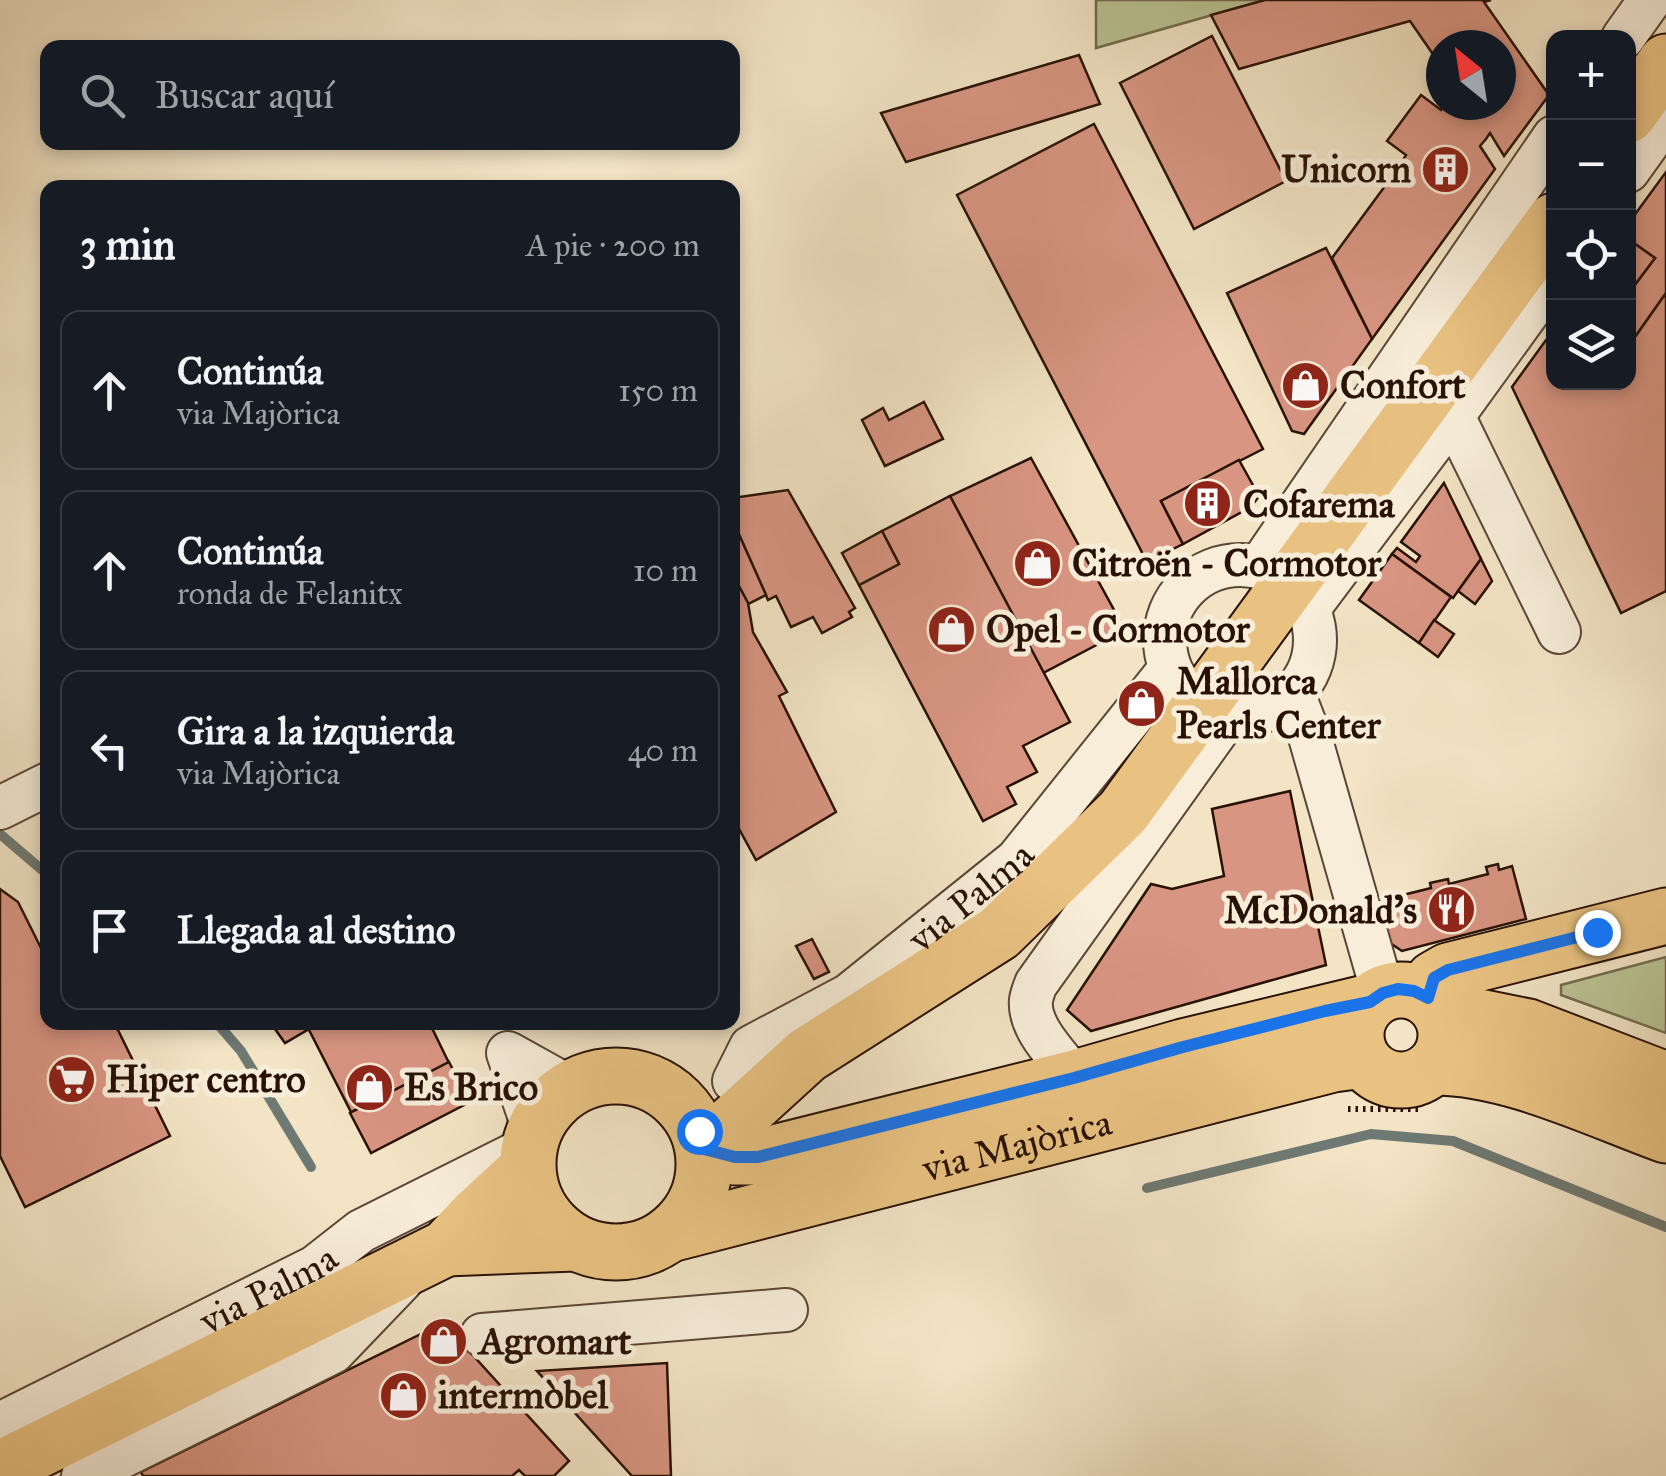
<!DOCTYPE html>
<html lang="es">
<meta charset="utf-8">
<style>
:root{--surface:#171b24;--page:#242831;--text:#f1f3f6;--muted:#9ea1a6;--line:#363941}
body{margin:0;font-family:"IM FELL Great Primer",serif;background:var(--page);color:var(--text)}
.controls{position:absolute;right:30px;top:30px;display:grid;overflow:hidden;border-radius:20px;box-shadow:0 5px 15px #0003}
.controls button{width:90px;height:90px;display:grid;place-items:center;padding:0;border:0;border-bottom:2px solid var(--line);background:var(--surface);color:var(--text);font:50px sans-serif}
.compass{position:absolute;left:1426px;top:30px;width:90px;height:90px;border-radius:50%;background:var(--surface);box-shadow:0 5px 15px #0003;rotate:330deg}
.stop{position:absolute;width:30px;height:30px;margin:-22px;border:8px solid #1a73e8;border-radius:50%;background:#fff}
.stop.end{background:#1a73e8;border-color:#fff;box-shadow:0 2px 10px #0008}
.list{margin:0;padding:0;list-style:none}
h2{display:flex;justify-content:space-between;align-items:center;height:130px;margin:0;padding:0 40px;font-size:42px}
h2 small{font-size:32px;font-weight:400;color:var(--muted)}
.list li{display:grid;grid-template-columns:65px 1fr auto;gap:30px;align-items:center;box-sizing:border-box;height:160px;margin:0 20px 20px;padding:0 20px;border:2px solid var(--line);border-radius:20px}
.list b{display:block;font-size:38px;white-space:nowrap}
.list p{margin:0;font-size:32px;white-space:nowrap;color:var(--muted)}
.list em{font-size:32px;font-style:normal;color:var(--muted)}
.icon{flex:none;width:55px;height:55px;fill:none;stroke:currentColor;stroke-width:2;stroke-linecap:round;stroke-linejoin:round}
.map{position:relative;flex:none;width:1666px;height:1476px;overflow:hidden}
.search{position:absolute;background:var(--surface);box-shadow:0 5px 15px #0003;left:40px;top:40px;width:700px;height:110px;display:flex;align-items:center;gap:25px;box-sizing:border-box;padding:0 35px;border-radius:20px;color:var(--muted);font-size:38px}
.panel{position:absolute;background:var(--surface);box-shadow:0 5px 15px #0003;left:40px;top:180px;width:700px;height:850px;border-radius:20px}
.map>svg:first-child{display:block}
</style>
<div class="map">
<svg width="1666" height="1476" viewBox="0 0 1666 1476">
<rect width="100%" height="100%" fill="#f2e4c5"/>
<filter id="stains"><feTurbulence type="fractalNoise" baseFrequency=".002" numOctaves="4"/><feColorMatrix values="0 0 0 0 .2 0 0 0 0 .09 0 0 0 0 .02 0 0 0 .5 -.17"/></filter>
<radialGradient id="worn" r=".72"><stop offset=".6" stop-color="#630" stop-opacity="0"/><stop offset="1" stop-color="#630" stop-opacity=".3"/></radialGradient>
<g fill="#bac495" stroke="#716b4e" stroke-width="2.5">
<path d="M1096,0H1265L1096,48Z"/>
<path d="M1666,957V1033L1561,995V985Z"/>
</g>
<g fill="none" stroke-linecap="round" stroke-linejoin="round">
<g stroke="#6e7973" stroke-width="10">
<path d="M0,834L48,875"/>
<path d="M216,1022L241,1051L311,1167"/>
<path d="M1147,1188L1371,1134L1453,1141L1666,1227"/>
</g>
</g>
<g fill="#d89582" stroke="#281206" stroke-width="2.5">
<path d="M1265,0H1491L1484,2L1549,95L1504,156L1490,133L1486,139L1480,146L1495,169L1372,339L1332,258L1388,182L1385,180L1393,167L1397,170L1406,155L1387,141L1421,95L1441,110L1444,105H1501V45H1441V66L1410,21L1239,69L1211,15Z"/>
<path d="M1212,36L1286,181L1194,229L1120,83Z"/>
<path d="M1079,55L1100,104L906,162L881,113Z"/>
<path d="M1094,124L1263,449L1161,501L1183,544L1147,562L957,195Z"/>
<path d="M1666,172V293L1628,347V294L1655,258L1628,239V224Z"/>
<path d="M1628,239L1655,258L1628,294Z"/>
<path d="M1326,248L1372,339L1304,434L1292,431L1227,293Z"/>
<path d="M1666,293V591L1621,613L1512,387L1554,329V382H1628V347Z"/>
<path d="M924,402L943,439L885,466L862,420L883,408L889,420Z"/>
<path d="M1031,458L1125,630L1043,673L950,496Z"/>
<path d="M1239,460L1259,496L1251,507L1183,544L1161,501Z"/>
<path d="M1444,483L1481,559L1453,598L1392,554L1397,548L1416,562L1420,556L1401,542Z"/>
<path d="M788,490L855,608L849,612L852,617L822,633L813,617L791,627L776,596L768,600L737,530L732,532V498Z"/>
<path d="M950,496L1070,722L1023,746L1037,772L1007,787L1016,804L983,821L859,585L899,564L882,531Z"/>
<path d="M737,530L766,595L748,604L732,573V532Z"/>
<path d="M882,531L899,564L859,585L842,553Z"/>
<path d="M1392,554L1451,597L1419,643L1359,600Z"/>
<path d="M1481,559L1492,581L1475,604L1458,591Z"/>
<path d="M732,573L748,603L753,632L787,692L779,696L836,812L756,860L732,816Z"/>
<path d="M1434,620L1454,634L1438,657L1419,643Z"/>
<path d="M1290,791L1326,965L1091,1031L1067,1010L1151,884L1172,889L1224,876L1212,809Z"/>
<path d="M1498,864L1499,870L1512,866L1526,919L1402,951L1390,943L1379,901L1431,888L1430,883L1448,879L1449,884L1488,874L1486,867Z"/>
<path d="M0,889L18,902L48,962V1022H114L170,1136L25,1207L0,1156Z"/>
<path d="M812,939L829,972L814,979L796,946Z"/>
<path d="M270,1022H305L309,1029L285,1043Z"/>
<path d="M429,1022L449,1063L351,1112L305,1022Z"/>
<path d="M449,1062L470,1102L371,1153L350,1113Z"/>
<path d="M429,1330H450L569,1461L554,1476H525L519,1470L512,1476H143L141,1472Z"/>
<path d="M667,1363L671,1476H632L537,1371Z"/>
</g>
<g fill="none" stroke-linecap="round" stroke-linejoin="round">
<defs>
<g id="minor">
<path d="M1623,38L1650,0"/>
<path d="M1628,171L1666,118"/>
<path d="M1453,416L1559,632"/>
<circle cx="1240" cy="640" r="75"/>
<path d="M1260,566L1554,137"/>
<path d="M1309,608L1453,416L1554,276"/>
<path d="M1293,693L1310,737L1383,993"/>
<path d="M0,808L48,784"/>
<path d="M1075,1078C1059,1057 1028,1028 1031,1000C1032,994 1034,989 1036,984L1229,714"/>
<path id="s1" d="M734,1081L751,1047L849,995L1017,860L1170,669"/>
<path d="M534,1130L508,1053L571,1088"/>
<path d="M482,1335L786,1310"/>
<path id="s2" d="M0,1424L315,1267L361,1231L529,1147"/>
<path d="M83,1476L333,1352L402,1280"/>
</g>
<g id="major">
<path d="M1628,115L1666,62"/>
<circle cx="1401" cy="1035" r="45"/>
<path d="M1428,998L1434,979L1448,971L1666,916"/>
<path d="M1439,1009L1528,1027L1666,1080"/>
<path d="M1434,1067C1509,1067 1595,1109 1666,1135"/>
<circle cx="616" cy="1164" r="88"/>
<path d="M704,1149L807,1055L999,933L1123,812L1554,221"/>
<path d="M704,1149L735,1157H758L1075,1078L1183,1047L1370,1002"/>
<path id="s3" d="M670,1234L1333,1064L1363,1060"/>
<path d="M446,1248L575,1243"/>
<path d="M0,1469L446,1248L476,1216L527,1169"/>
</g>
</defs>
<use href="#minor" stroke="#5a4636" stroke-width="46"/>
<use href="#major" stroke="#281206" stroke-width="59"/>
<path stroke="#281206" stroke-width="6" stroke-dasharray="2.5 5" stroke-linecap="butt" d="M1348,1109H1421"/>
<use href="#minor" stroke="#f7edd9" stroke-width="42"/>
<use href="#major" stroke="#e9c282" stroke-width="55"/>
</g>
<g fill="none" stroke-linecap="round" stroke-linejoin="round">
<path stroke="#1a73e8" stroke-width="12" d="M699,1131L704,1149L735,1157H758L1074,1078L1183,1047L1325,1011L1370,1002L1383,993L1398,989L1414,991L1428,998L1434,978L1448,970L1597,932"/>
</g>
<defs>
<symbol id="building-disc" viewBox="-11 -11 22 22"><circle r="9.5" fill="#8f2418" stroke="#f7edd9"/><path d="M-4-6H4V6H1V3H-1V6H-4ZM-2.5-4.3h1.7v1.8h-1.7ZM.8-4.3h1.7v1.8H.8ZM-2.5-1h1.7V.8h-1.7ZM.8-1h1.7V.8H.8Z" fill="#fff"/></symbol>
<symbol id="shop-disc" viewBox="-11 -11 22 22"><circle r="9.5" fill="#8f2418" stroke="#f7edd9"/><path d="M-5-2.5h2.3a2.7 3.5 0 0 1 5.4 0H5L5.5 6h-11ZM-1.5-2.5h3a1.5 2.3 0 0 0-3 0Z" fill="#fff"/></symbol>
<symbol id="restaurant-disc" viewBox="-11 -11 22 22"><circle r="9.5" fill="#8f2418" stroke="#f7edd9"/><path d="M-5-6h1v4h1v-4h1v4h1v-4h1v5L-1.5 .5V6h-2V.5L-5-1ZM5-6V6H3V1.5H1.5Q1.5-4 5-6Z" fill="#fff"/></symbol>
<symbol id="supermarket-disc" viewBox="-11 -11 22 22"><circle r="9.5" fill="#8f2418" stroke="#f7edd9"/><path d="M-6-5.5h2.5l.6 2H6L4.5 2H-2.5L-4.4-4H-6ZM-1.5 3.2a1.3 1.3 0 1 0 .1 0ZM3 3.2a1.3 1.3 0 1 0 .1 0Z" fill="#fff"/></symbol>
</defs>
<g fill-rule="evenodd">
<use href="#building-disc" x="1418" y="142" width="55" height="55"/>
<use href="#shop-disc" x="1278" y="358" width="55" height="55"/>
<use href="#building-disc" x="1180" y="476" width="55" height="55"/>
<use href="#shop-disc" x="1010" y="536" width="55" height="55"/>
<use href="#shop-disc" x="924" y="602" width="55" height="55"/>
<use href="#shop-disc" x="1114" y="676" width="55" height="55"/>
<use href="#restaurant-disc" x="1424" y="882" width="55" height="55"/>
<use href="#supermarket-disc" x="44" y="1052" width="55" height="55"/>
<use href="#shop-disc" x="342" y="1060" width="55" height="55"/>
<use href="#shop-disc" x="416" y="1314" width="55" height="55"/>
<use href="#shop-disc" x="376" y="1368" width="55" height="55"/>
</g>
<g text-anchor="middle" stroke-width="10" stroke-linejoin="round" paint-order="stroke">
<g font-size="38" font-weight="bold" fill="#281206" stroke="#f7edd9" text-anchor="start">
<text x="1411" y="182" text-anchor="end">Unicorn</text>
<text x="1340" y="398">Confort</text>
<text x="1243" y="517">Cofarema</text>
<text x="1072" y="576">Citroën - Cormotor</text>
<text x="986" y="642">Opel - Cormotor</text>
<text x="1176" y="694">Mallorca<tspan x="1176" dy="44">Pearls Center</tspan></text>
<text x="1417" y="923" text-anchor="end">McDonald's</text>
<text x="106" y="1092">Hiper centro</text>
<text x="404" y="1100">Es Brico</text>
<text x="479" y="1354">Agromart</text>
<text x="438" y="1408">intermòbel</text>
</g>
<g font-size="38" fill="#281206" stroke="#f7edd9">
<text dy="13" stroke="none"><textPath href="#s1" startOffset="305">via Palma</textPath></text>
<text dy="13" stroke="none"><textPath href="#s3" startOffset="358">via Majòrica</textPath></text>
<text dy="13" stroke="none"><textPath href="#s2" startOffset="300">via Palma</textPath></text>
</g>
</g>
<rect width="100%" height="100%" filter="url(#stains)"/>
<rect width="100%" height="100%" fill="url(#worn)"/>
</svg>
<div class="controls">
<button>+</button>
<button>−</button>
<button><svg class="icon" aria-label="locate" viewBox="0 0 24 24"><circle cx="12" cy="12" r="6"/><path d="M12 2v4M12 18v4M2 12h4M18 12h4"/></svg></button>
<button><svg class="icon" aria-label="layers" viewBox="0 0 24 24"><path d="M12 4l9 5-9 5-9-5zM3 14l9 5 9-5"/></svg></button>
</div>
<svg class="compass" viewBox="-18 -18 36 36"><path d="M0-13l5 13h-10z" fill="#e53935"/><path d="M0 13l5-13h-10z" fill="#9ea1a6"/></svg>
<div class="stop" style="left:699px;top:1131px"></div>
<div class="stop end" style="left:1597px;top:932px"></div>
<div class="search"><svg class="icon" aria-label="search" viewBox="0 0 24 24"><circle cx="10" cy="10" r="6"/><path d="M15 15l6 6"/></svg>Buscar aquí</div>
<section class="panel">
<h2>3 min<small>A pie · 200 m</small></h2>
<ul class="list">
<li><svg class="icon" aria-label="ahead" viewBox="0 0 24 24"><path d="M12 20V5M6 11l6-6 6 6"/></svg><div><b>Continúa</b><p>via Majòrica</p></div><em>150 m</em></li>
<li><svg class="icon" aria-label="ahead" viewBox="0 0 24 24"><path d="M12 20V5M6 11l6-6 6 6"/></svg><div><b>Continúa</b><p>ronda de Felanitx</p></div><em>10 m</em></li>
<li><svg class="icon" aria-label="left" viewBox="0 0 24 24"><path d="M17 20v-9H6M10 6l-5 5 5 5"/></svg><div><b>Gira a la izquierda</b><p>via Majòrica</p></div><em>40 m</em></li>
<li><svg class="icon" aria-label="arrive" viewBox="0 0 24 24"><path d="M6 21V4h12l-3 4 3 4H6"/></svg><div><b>Llegada al destino</b></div></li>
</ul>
</section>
</div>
